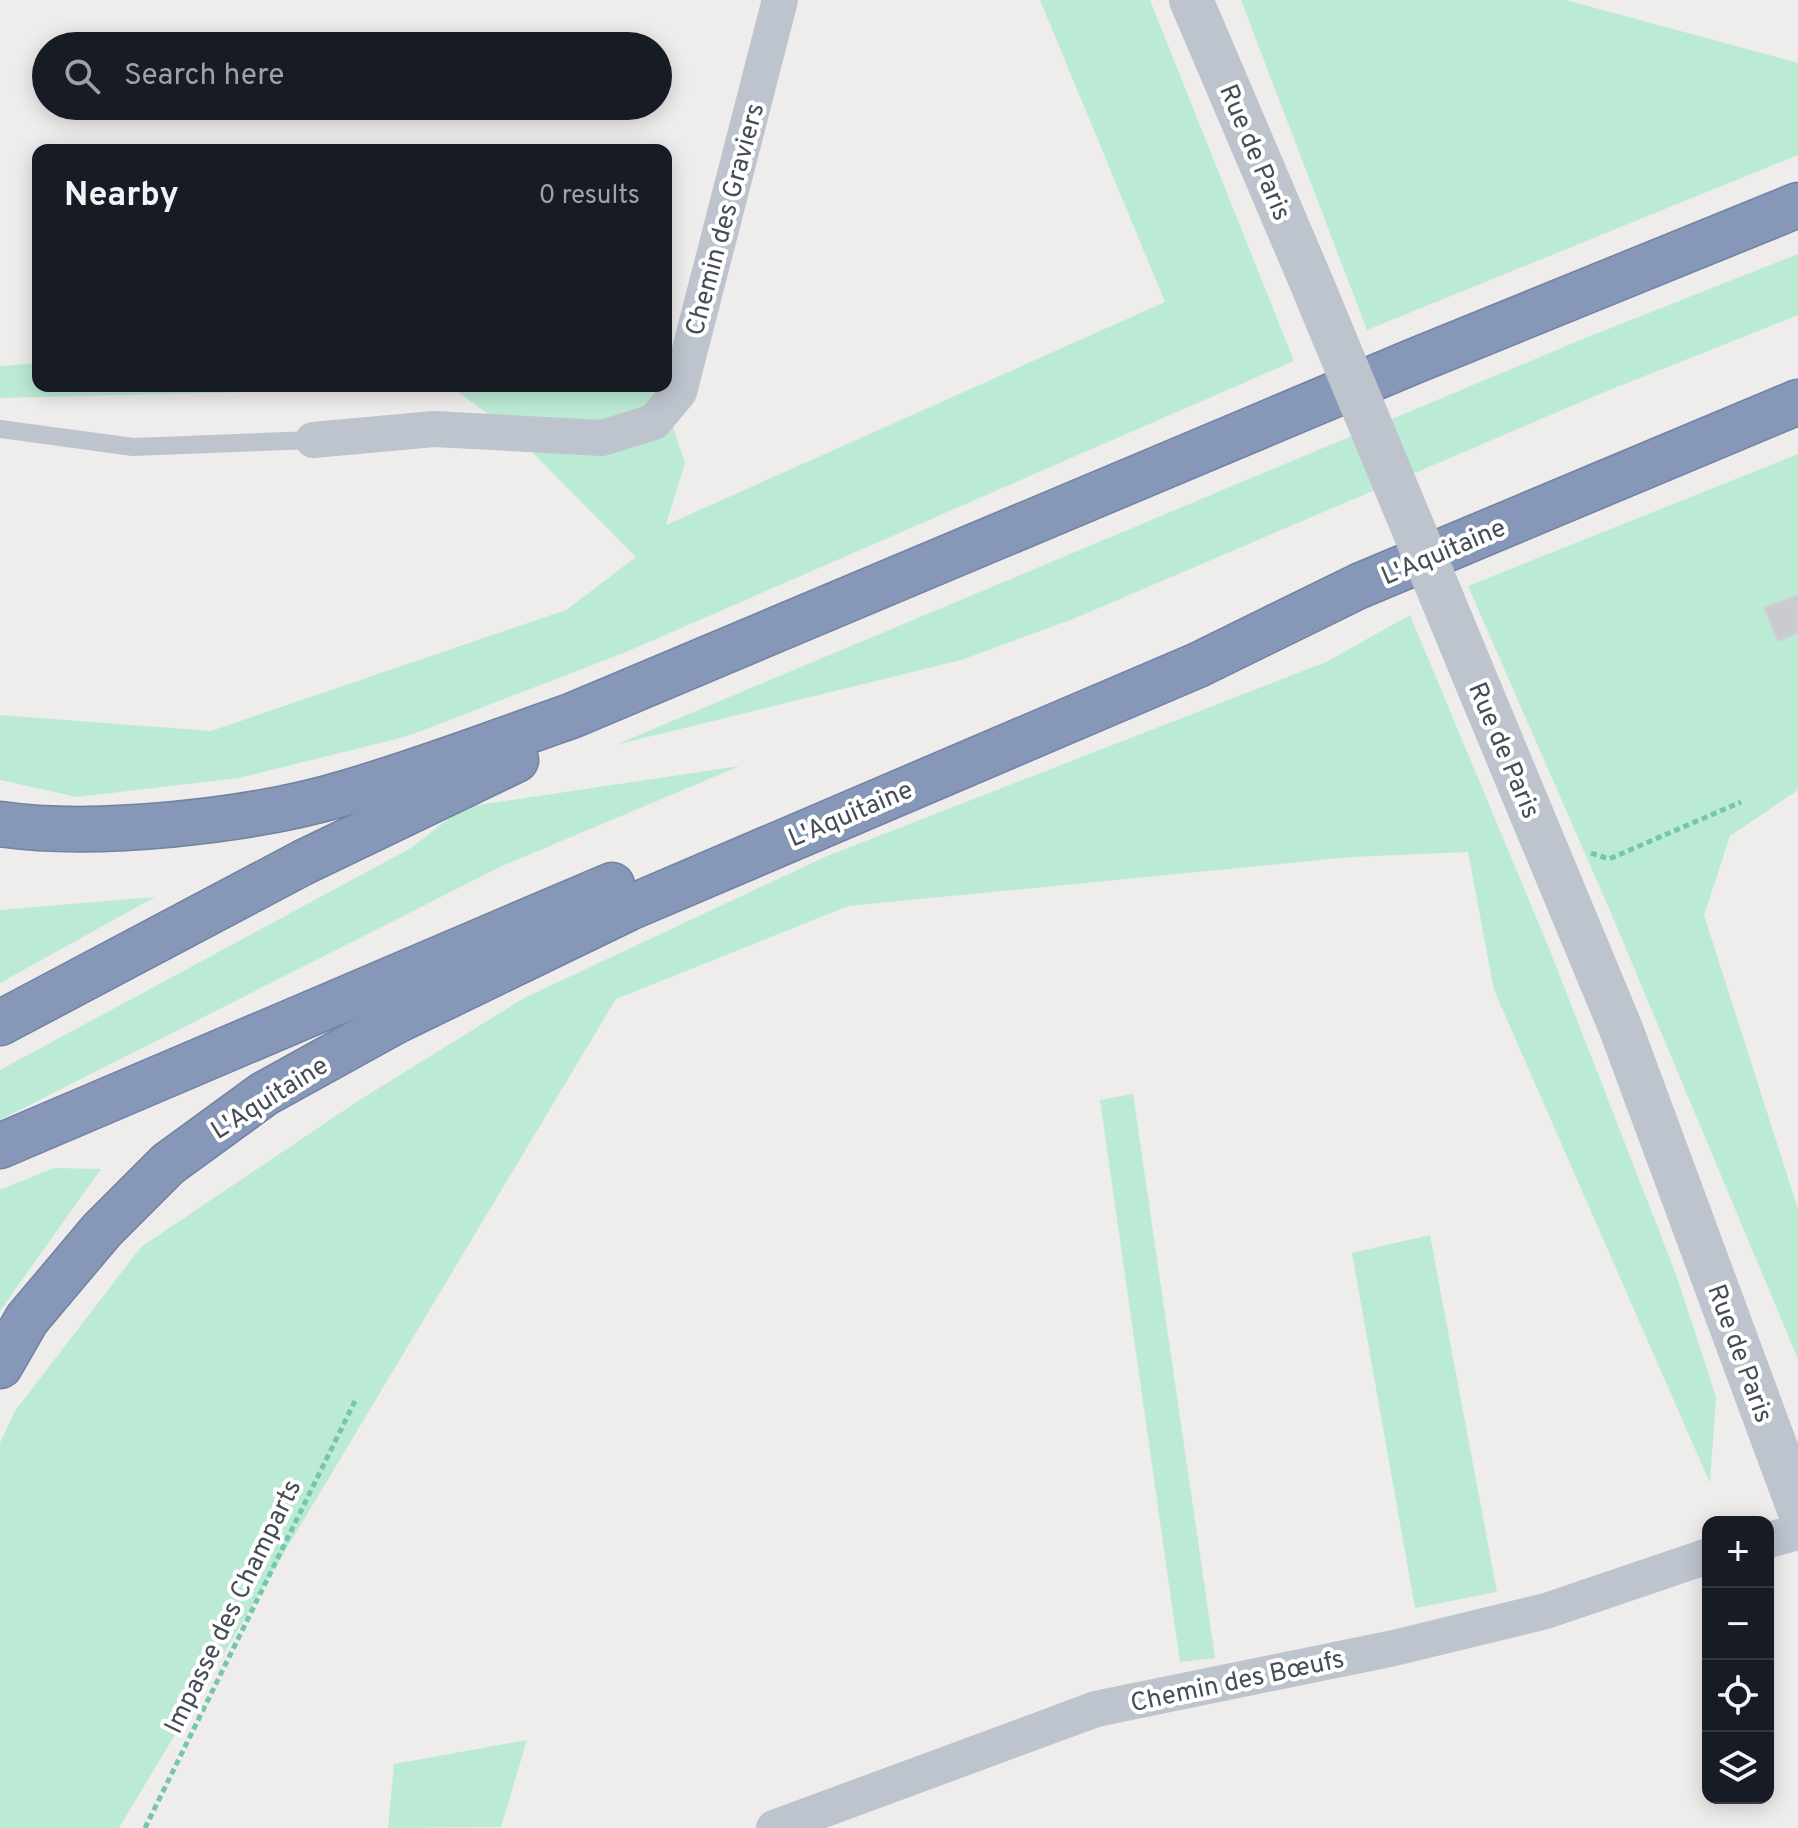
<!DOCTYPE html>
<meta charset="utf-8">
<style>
:root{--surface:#171b24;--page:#20242c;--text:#f1f3f6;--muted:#9ea1a6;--line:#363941}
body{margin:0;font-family:Overpass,sans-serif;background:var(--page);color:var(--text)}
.controls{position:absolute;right:24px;bottom:24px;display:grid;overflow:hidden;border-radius:16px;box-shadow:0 4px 20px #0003}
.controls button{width:72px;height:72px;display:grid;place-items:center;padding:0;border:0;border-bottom:2px solid var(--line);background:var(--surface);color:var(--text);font:40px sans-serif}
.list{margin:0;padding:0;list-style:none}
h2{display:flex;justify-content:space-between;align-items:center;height:104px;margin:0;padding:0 32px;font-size:34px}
h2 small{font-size:26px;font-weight:400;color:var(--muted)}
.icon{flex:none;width:44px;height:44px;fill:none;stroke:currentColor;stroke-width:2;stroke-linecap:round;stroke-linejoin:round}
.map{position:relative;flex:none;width:1798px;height:1828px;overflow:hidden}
.search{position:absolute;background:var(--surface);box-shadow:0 4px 20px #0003;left:32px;top:32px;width:640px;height:88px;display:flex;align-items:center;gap:20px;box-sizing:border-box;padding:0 28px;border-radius:44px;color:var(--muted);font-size:30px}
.panel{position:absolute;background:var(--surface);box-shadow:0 4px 20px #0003;left:32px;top:144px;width:640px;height:248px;border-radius:16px}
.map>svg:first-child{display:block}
</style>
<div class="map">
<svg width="1798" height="1828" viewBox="0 0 1798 1828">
<rect width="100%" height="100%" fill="#efecec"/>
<g fill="#bcebd5">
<path d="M1040,0H1150L1294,361L626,652L408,736L239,778L77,797L0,780V715L211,731L566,610L636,557L514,434L452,387L0,398V366L38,363V386H659L685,463L666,525L1165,302Z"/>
<path d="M1241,0H1566L1798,63V155L1367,330Z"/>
<path d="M1798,254V315L1602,393L1073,619L961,660L615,745L1578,341Z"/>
<path d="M1798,454V790L1730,836L1704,915L1798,1209V1359L1611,913L1468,586Z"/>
<path d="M1410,615L1551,953L1677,1277L1716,1397L1710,1483L1494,990L1468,852L1351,857L848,906L616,999L119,1828H0V1443L15,1411L141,1247L358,1101L524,998L827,856L1326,662Z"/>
<path d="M740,766L502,866L0,1120V1070L411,848L464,807Z"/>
<path d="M155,897L0,983V910Z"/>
<path d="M1133,1094L1215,1658L1180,1662L1100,1100Z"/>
<path d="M54,1168L101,1169L0,1311V1190Z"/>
<path d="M1430,1235L1497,1592L1415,1608L1352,1253Z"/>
<path d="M527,1740L501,1827L388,1828L394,1764Z"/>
</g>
<path fill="#cacad1" stroke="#d0d1d7" stroke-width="2" d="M1798,595V633L1778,641L1764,608Z"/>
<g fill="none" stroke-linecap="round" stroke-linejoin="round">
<defs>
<g id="motorway">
<path d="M0,824C96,838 252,821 345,793C422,771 496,742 571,716L1412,362L1798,205"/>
<path d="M0,1023L304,862L516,760"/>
<path d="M0,1146L612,885"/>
<path d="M0,1366L27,1319L102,1230L168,1164L264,1094L398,1020L629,908L1198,665L1359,586L1798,402"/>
</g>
</defs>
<use href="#motorway" stroke="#7182a4" stroke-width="47"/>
<g stroke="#76c6ab" stroke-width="5" stroke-dasharray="6 4" stroke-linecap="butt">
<path d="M1591,853L1609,859L1741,802"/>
<path d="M145,1828L355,1401"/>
</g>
<path stroke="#bec4ce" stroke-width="18" d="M0,429L133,447L313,440"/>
<g stroke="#bec4ce" stroke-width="36">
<path d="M313,440L434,429L602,438L654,422L679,392L780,0"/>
<path d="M1768,1540L1798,1532"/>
<path d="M774,1828L1096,1709L1394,1648L1546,1611L1708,1556"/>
</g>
<g stroke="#bec4ce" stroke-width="44">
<path d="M1191,0L1312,284"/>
<path d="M1480,690L1621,1029L1798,1507"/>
</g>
<use href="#motorway" stroke="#8697b8" stroke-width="44"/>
<path stroke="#bec4ce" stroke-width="44" d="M1312,284L1480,690"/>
</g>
<g text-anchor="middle" stroke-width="8" stroke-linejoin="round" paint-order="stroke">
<g font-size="26" fill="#464c58" stroke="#fff">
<text transform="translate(1256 152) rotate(67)" y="9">Rue de Paris</text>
<text transform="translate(724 219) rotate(-75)" y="9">Chemin des Graviers</text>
<text transform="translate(1443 551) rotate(-23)" y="9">L'Aquitaine</text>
<text transform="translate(1505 750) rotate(67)" y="9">Rue de Paris</text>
<text transform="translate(850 813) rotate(-23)" y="9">L'Aquitaine</text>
<text transform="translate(269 1097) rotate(-32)" y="9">L'Aquitaine</text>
<text transform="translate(1741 1353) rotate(70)" y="9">Rue de Paris</text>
<text transform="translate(232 1606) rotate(-64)" y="9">Impasse des Champarts</text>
<text transform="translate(1237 1680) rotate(-12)" y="9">Chemin des Bœufs</text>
</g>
</g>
</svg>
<div class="controls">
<button>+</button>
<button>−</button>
<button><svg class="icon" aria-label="locate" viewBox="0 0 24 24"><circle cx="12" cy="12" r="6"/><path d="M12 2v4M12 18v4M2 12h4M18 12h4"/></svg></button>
<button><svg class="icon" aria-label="layers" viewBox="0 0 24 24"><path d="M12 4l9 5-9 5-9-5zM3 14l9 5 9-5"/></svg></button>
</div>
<div class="search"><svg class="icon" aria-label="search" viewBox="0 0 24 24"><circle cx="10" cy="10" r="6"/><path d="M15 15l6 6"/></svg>Search here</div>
<section class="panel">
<h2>Nearby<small>0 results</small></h2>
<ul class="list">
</ul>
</section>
</div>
